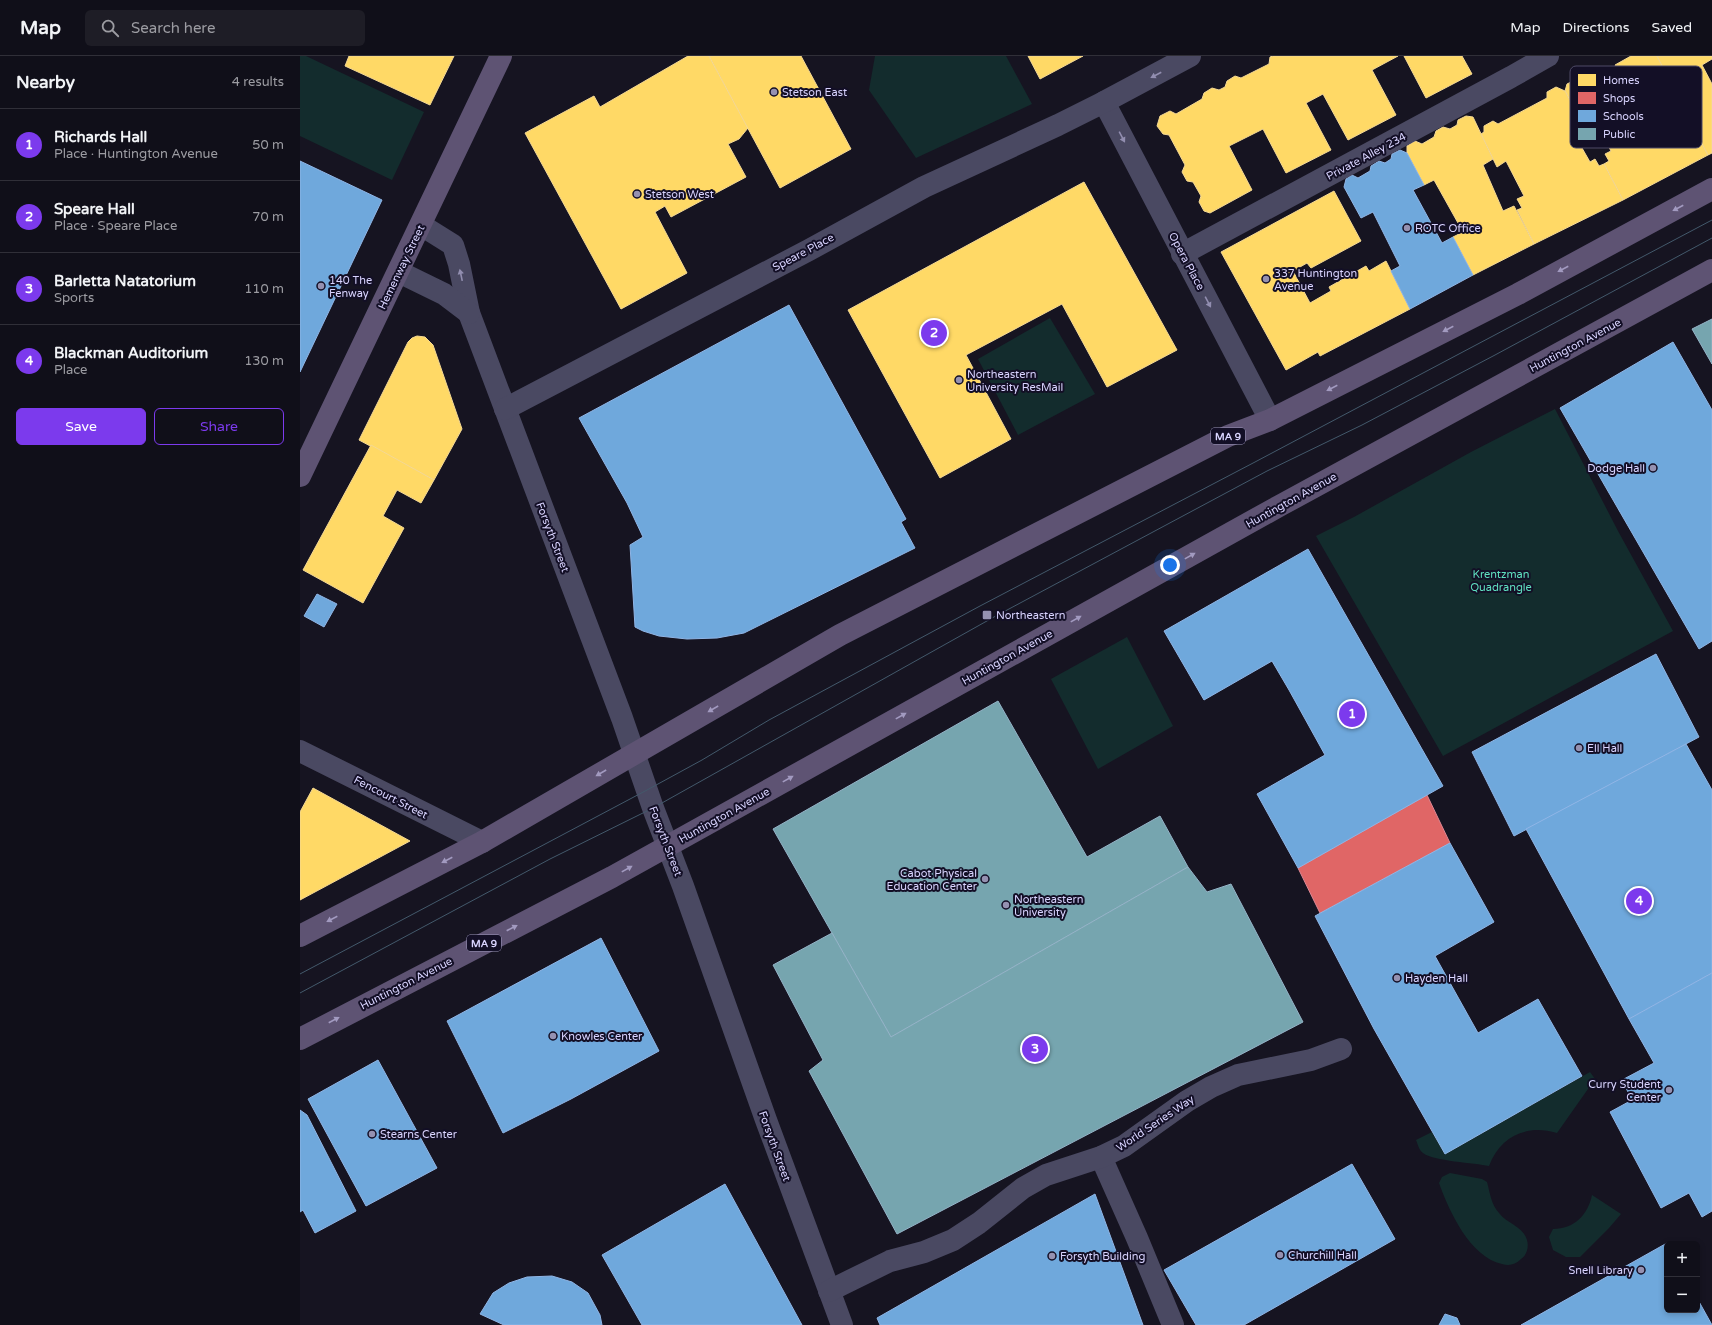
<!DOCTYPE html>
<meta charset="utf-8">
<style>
:root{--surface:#100f19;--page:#1e1d26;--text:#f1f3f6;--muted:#9c9ca2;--line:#302f38;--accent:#7c3aed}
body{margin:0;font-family:"Varela Round",sans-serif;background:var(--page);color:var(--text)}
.controls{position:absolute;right:12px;bottom:12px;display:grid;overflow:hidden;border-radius:6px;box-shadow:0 2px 6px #0003}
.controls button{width:36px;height:36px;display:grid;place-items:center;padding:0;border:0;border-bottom:1px solid var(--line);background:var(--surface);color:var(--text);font:20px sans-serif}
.you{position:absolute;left:870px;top:509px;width:14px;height:14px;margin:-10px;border:3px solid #fff;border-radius:50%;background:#1a73e8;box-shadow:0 0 0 6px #1a73e833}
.badge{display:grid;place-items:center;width:26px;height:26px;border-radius:50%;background:var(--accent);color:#fff;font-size:13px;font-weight:700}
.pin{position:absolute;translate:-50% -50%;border:2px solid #fff;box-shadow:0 1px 4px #0006}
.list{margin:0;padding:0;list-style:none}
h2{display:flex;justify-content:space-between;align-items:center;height:52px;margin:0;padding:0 16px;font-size:17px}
h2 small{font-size:13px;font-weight:400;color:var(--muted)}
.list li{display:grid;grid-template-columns:26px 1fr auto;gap:12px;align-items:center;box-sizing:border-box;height:72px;padding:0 16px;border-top:1px solid var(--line)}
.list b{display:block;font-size:15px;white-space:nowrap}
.list p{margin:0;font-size:13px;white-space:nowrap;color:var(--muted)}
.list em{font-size:13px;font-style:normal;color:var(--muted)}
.actions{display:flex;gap:8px;padding:12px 16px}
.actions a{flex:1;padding:9px 0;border:1px solid var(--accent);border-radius:6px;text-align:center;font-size:14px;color:var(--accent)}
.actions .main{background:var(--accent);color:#fff}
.icon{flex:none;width:22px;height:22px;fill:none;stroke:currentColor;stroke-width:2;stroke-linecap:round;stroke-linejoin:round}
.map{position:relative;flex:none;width:1412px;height:1269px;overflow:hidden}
header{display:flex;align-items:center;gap:24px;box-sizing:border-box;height:56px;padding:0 20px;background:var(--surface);border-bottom:1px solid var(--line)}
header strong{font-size:19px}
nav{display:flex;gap:22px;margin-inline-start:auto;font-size:14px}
.search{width:280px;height:36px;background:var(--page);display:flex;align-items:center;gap:10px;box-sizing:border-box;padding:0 14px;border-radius:6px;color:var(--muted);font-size:15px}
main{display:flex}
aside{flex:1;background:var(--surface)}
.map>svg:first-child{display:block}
</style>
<header>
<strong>Map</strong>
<div class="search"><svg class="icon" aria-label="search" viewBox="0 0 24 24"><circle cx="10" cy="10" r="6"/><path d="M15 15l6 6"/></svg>Search here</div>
<nav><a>Map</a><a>Directions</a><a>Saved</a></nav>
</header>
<main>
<aside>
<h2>Nearby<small>4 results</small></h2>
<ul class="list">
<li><span class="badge">1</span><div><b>Richards Hall</b><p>Place · Huntington Avenue</p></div><em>50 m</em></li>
<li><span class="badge">2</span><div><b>Speare Hall</b><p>Place · Speare Place</p></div><em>70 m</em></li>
<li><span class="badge">3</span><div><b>Barletta Natatorium</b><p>Sports</p></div><em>110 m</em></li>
<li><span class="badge">4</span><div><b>Blackman Auditorium</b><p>Place</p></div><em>130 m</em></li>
</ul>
<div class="actions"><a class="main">Save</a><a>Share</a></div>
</aside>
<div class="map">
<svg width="1412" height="1269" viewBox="0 0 1412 1269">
<rect width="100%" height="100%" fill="#161421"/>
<g fill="#132c2d">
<path d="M0,0H6L124,56L92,124L0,80Z"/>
<path d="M575,0H706L732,48L616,102L569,34Z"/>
<path d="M750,262L795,338L718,379L678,303Z"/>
<path d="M1255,353L1318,475L1373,575L1143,700L1016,480L1054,461L1171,396Z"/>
<path d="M827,581L873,670L798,713L751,623Z"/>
<path d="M1290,1016L1295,1023L1257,1077C1227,1068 1200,1080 1189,1110C1175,1107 1133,1105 1123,1097C1119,1094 1118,1089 1116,1084L1132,1076L1145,1098Z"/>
<path d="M1150,1117L1182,1123L1187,1126C1190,1137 1191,1148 1199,1157C1207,1168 1223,1170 1227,1184C1229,1191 1227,1199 1221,1203C1215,1209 1209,1210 1202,1208C1170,1201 1149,1155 1139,1127L1142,1121Z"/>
<path d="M1292,1139L1321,1158L1309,1172L1280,1201H1266L1253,1194L1249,1181L1253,1173C1274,1173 1288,1159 1292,1139Z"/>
</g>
<g fill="#ffd966" stroke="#f4d894">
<path d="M49,0H154L130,49L45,10Z"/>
<path d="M388,0H409L448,72L439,83L428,88L446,121L371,161L365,150L355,156L387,217L321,253L225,77L294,40L300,51Z"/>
<path d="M409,0H501L551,93L480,132Z"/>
<path d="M728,0H783L740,23Z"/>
<path d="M973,0H1098L1072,14L1096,59L1048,84L1023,38L1006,47L1031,94L986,117L963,73L929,90L952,134L910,157L904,155L899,146L901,140L893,126L887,125L882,116L885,109L869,79L863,78L857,70L860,60L870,55L876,58L902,43L904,37L912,32L919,34L925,31L927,25L935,20L941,22L969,8L970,1Z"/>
<path d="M1104,0H1162L1172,18L1126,42Z"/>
<path d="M1331,0H1357L1367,19L1361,22L1368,34L1362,37L1375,61L1381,59L1384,65L1389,62L1408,99L1323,144L1304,108L1309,105L1305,98L1311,95L1298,71L1292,74L1286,62L1281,65L1265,35L1267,28L1275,24L1281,27L1302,16L1312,34L1311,43L1333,31L1325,26L1315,9Z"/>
<path d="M1357,0H1412V3L1402,9L1412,28V97L1408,99Z"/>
<path d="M1256,31L1265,35L1281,65L1270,71L1290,106L1295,103L1299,110L1304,108L1323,144L1234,188L1217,154L1222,152L1217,143L1224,140L1206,105L1197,111L1181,78L1184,76V70L1193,65L1198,68L1247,42V36Z"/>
<path d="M1166,60L1173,61L1193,103L1183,109L1203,155L1214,150L1234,188L1173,219L1153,181L1163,176L1134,124L1124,129L1107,97V90L1115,85L1122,88L1134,81L1136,75L1143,71L1150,73L1157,69L1158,64Z"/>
<path d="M784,126L877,294L807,331L762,248L666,299L711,383L640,422L548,254Z"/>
<path d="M1034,135L1061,185L1011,212L1007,207L993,215L1010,247L1031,235L1029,231L1066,210L1069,215L1086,205L1110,253L1020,300L1018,296L986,314L921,196Z"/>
<path d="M117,280L125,281L133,289L162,373L134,424L59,384L108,286L112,282Z"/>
<path d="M71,389L134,424L121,447L97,434L83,460L104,472L63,547L3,514Z"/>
<path d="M13,732L110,785L0,844V756Z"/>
</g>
<path fill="#e06666" stroke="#de8794" d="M1127,739L1150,787L1020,857L998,812Z"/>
<g fill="#6fa8dc" stroke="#8fb5e6">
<path d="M1100,94L1107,97L1124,129L1113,134L1142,187L1153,181L1173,219L1110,253L1091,215L1100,210L1073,156L1061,162L1044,131L1046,123L1052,119L1058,122L1070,115L1071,110L1079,105L1085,107L1091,103L1092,98Z"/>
<path d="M0,105L82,144L0,316Z"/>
<path d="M489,249L606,463L601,466L615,492L444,577L417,582L387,583L359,580L343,575L335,571L330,489L343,481L327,447L279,362Z"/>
<path d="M1373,286L1412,354V585L1399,593L1260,352Z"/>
<path d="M1008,493L1143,730L998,812L957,738L1025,699L989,634L972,605L904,644L864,575Z"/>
<path d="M17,538L37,548L24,571L4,560Z"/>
<path d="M1356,598L1399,681L1214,780L1172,696Z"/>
<path d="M1386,688L1412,734V917L1329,963L1226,773Z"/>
<path d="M1150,787L1194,866L1135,900L1178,977L1238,943L1282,1020L1145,1098L1074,973L1015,860Z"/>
<path d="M301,882L359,995L271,1043L203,1077L147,965Z"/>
<path d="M1412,917V1155L1402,1161L1389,1137L1361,1152L1310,1056L1332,1044L1322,1024L1354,1007L1329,963Z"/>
<path d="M78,1004L137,1112L66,1150L8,1043Z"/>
<path d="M0,1054L7,1059L56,1155L15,1177L3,1154L0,1156Z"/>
<path d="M1052,1108L1095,1183L944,1269H896L864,1214Z"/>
<path d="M425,1128L502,1269H342L302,1199Z"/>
<path d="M795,1138L843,1269H580L577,1262Z"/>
<path d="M1367,1187V1254H1397V1242L1412,1269H1221Z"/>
<path d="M252,1220L272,1226L288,1237L300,1259L302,1269H204L180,1258L193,1237L209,1227L227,1221Z"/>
<path d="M1145,1258L1157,1262L1160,1269H1139Z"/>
</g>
<g fill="#76a5af" stroke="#94b3c7">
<path d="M1412,263V308L1392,273Z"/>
<path d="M698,645L787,801L860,760L888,811L591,981L473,773Z"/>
<path d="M888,811L907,836L931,828L1003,966L597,1178L509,1015L523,1004L473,909L532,877L591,981Z"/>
</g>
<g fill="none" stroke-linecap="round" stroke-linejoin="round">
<g stroke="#4a4962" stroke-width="22">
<path d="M804,46L970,364"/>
<path d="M121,169L153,189L159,208L169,257L322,662L353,752L383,830L466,1064L542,1269"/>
<path d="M882,198L1211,21L1248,0"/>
<path d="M99,216L144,238L169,257"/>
<path d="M205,353L509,194L624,131L758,69L804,46L890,0"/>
<path d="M0,695L182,786"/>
<path d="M801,1101L837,1182L873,1269"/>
<path d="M529,1235L590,1205L624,1196L653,1184L679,1167L723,1132L746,1119L801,1101L824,1090L887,1045L911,1031L938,1019L1011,1004L1041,993"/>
</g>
<g stroke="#5e5373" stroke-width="22">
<path d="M0,420L201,0"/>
<path d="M0,880L182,786L540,579L928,380L970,364L1218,238L1412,133"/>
<path d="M0,983L312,821L981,449L1412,214"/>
</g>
<g stroke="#43596b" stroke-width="1">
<path d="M0,918L347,734L402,704L469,664L680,550L955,406L1412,164"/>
<path d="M0,937L250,803L353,752L694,561L967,415L1062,369L1195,299L1412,182"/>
</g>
</g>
<defs><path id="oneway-solid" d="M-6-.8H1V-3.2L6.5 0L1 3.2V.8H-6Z"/></defs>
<g fill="#928eb0">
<use href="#oneway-solid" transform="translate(856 19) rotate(152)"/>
<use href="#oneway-solid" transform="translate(822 81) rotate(62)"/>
<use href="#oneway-solid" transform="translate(161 219) rotate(-102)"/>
<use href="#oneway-solid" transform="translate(908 246) rotate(62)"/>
</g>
<g fill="#a29ac0">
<use href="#oneway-solid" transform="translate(1378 152) rotate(152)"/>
<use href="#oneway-solid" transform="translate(1263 213) rotate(152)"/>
<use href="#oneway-solid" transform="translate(1148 273) rotate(153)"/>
<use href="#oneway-solid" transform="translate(1032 332) rotate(153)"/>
<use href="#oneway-solid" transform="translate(890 500) rotate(-29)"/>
<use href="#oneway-solid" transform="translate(776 563) rotate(-29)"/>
<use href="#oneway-solid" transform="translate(413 653) rotate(150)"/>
<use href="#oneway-solid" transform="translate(601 660) rotate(-29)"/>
<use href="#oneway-solid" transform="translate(301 717) rotate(150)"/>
<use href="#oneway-solid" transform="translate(488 723) rotate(-29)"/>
<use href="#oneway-solid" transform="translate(147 804) rotate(153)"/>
<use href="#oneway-solid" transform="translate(327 813) rotate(-29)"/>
<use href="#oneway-solid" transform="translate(32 863) rotate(153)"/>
<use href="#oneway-solid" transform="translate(212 872) rotate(-27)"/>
<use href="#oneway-solid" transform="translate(34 964) rotate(-28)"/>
</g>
<g fill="#9591b1" stroke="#130f26" stroke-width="1.5">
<circle cx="474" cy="36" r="4"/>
<circle cx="337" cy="138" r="4"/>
<circle cx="1107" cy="172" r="4"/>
<circle cx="966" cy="223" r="4"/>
<circle cx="21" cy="230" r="4"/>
<circle cx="659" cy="324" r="4"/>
<circle cx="1353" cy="412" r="4"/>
<rect x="682" y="554" width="10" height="10" rx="2"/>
<circle cx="1279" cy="692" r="4"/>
<circle cx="685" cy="823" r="4"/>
<circle cx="706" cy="849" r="4"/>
<circle cx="1097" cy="922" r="4"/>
<circle cx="253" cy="980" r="4"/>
<circle cx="1369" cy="1034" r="4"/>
<circle cx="72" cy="1078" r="4"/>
<circle cx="980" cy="1199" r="4"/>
<circle cx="752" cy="1200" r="4"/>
<circle cx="1341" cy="1214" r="4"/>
</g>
<g text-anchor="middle" stroke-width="4" stroke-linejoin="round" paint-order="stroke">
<g fill="#130f26" stroke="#9e99be" stroke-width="1">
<rect x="911" y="372" width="34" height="16" rx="3"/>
<rect x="167" y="879" width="34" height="16" rx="3"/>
</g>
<g font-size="10" font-weight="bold" fill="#d9d4ff">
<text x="928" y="384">MA 9</text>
<text x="184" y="891">MA 9</text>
</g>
<g font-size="11" fill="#d9d4ff" stroke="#130f26" text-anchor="start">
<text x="482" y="40">Stetson East</text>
<text x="345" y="142">Stetson West</text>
<text x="1115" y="176">ROTC Office</text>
<text x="974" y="221">337 Huntington<tspan x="974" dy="13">Avenue</tspan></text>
<text x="29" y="228">140 The<tspan x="29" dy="13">Fenway</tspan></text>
<text x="667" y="322">Northeastern<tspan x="667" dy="13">University ResMail</tspan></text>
<text x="1345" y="416" text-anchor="end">Dodge Hall</text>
<text x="696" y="563">Northeastern</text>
<text x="1287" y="696">Ell Hall</text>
<text x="677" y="821" text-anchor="end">Cabot Physical<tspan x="677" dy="13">Education Center</tspan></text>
<text x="714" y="847">Northeastern<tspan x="714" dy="13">University</tspan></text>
<text x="1105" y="926">Hayden Hall</text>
<text x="261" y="984">Knowles Center</text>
<text x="1361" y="1032" text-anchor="end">Curry Student<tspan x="1361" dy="13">Center</tspan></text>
<text x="80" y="1082">Stearns Center</text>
<text x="988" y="1203">Churchill Hall</text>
<text x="760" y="1204">Forsyth Building</text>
<text x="1333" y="1218" text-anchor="end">Snell Library</text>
</g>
<g font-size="11" fill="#d9d4ff" stroke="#130f26">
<text transform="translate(1066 100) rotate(-28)" y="4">Private Alley 234</text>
<text transform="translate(503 196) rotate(-28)" y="4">Speare Place</text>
<text transform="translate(887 205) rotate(62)" y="4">Opera Place</text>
<text transform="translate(101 211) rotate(-64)" y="4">Hemenway Street</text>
<text transform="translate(1275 289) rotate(-28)" y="4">Huntington Avenue</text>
<text transform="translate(991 444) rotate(-29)" y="4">Huntington Avenue</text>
<text transform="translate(253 481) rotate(69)" y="4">Forsyth Street</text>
<text transform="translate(707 601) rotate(-29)" y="4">Huntington Avenue</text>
<text transform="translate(91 741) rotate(27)" y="4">Fencourt Street</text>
<text transform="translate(424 759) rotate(-29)" y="4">Huntington Avenue</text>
<text transform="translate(366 785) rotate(69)" y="4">Forsyth Street</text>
<text transform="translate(106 927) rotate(-27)" y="4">Huntington Avenue</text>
<text transform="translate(855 1067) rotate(-34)" y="4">World Series Way</text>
<text transform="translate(475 1090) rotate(70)" y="4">Forsyth Street</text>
</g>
<g font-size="11" fill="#5fe0c0" stroke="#130f26">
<text x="1201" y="522">Krentzman<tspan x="1201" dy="13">Quadrangle</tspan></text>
</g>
</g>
<rect x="1270" y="10" width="132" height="82" rx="6" fill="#130f26" stroke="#4e4a67" stroke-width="1"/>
<rect x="1278" y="18" width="18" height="12" fill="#ffd966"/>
<rect x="1278" y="36" width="18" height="12" fill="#e06666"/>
<rect x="1278" y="54" width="18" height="12" fill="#6fa8dc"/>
<rect x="1278" y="72" width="18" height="12" fill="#76a5af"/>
<g font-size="11" fill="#d9d4ff">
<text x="1303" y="28">Homes</text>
<text x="1303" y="46">Shops</text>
<text x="1303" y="64">Schools</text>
<text x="1303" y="82">Public</text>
</g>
</svg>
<div class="controls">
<button>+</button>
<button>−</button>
</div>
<div class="you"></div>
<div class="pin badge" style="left:1052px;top:658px">1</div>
<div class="pin badge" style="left:634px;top:277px">2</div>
<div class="pin badge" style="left:735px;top:993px">3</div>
<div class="pin badge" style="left:1339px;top:845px">4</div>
</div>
</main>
